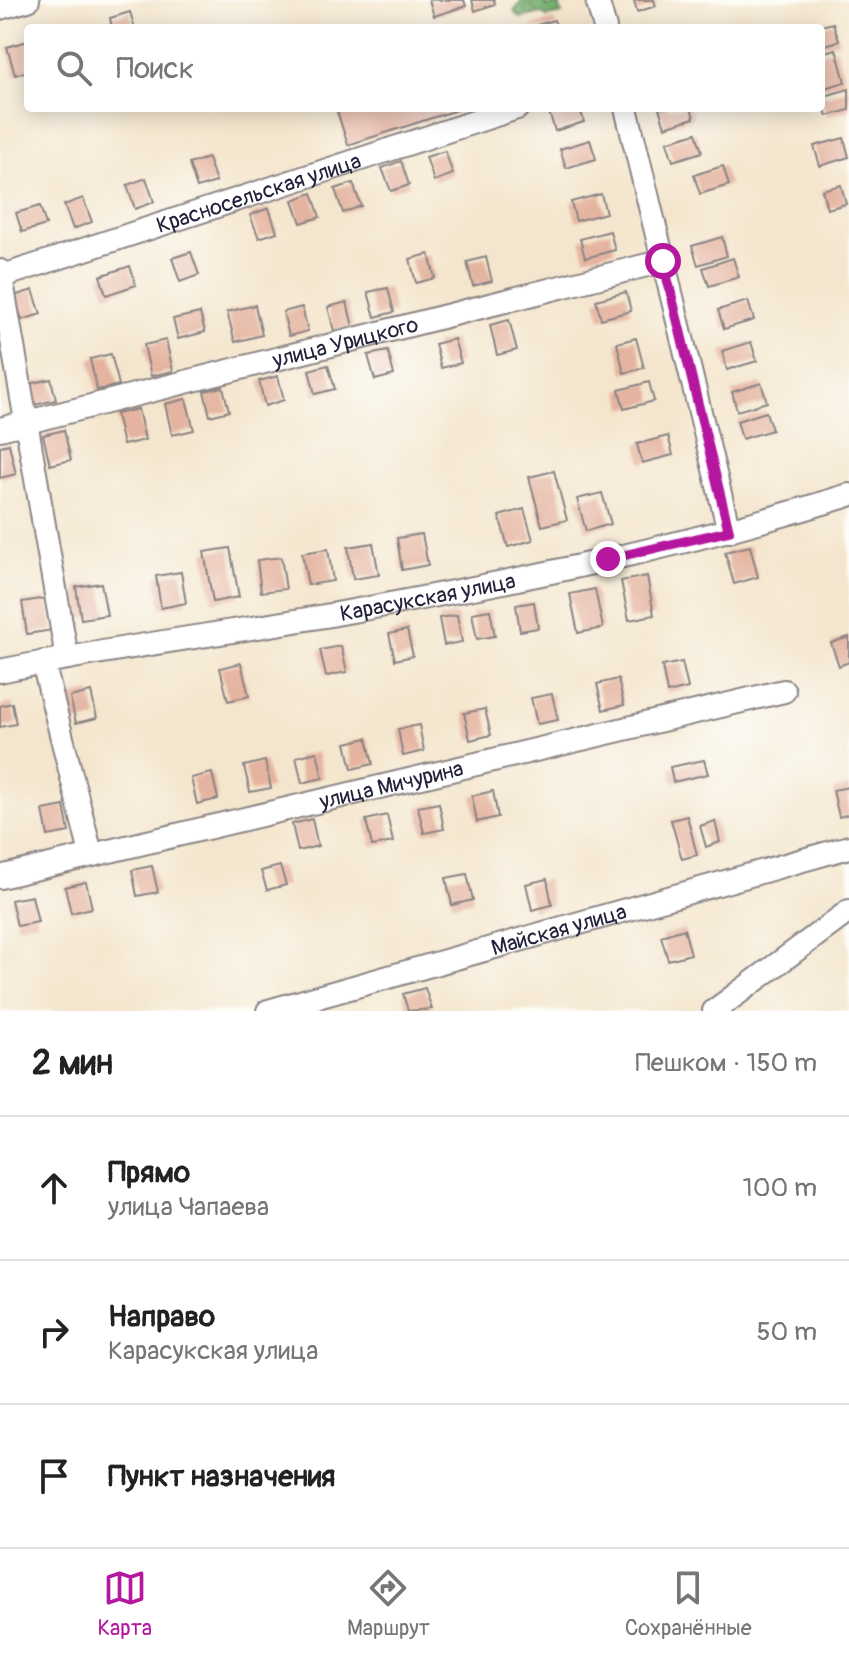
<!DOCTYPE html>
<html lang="ru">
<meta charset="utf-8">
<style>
:root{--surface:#fff;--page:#f2f2f2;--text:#222;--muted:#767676;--line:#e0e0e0;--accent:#b5179e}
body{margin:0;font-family:Pangolin,sans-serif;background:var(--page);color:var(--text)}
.stop{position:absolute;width:24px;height:24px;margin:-18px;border:6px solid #b5179e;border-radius:50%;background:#fff}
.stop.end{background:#b5179e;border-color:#fff;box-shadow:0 2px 8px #0008}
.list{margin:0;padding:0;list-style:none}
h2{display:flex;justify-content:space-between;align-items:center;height:104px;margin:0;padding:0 32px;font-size:34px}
h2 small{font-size:26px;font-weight:400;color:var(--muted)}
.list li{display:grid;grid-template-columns:52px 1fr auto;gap:24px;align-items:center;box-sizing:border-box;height:144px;padding:0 32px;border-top:2px solid var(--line)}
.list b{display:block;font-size:30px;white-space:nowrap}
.list p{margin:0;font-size:26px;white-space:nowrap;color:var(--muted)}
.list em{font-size:26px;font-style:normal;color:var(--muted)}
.icon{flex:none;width:44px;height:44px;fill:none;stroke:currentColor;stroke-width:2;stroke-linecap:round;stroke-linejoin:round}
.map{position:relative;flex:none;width:849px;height:1011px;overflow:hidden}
.search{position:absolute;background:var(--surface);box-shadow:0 4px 20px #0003;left:24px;right:24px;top:24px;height:88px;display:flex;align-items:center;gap:20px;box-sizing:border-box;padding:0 28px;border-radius:8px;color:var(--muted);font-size:30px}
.sheet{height:536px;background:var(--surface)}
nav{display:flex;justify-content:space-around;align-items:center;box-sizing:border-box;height:112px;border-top:2px solid var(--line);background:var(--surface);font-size:22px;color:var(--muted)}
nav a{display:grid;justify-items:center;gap:4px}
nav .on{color:var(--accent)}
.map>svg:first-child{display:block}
</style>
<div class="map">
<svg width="849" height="1011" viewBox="0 0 849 1011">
<defs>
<pattern id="forest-crowns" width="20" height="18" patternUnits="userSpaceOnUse" patternTransform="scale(2)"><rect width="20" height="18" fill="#77b06e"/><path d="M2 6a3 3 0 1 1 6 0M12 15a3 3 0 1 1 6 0" fill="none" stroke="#618f5c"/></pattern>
</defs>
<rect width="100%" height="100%" fill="#fdfcf7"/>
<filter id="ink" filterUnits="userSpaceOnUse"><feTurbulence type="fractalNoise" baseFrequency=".0125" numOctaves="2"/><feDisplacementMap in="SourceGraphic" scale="16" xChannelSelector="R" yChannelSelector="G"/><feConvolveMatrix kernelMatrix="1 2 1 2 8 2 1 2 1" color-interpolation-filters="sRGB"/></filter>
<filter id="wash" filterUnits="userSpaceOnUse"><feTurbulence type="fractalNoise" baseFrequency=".006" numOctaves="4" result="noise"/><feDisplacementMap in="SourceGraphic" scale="32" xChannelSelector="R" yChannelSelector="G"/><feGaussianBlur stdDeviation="1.8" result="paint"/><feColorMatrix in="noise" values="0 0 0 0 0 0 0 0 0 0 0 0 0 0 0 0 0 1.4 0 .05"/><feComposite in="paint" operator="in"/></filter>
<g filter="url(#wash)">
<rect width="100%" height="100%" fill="#f4e6ce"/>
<path fill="url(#forest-crowns)" stroke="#4c6954" stroke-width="2" d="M546,0V7L559,4L562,14L547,17L541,13L521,18L514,12L522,1Z"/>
<g id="blocks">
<g fill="#e5b4a0">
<path d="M429,0H464L466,6L434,16Z"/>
<path d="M472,0H494L495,4L475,11Z"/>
<path d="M634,0H654L656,6L637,12Z"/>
<path d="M130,12L135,28H112L110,18Z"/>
<path d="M554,20L557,28H530V27Z"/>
<path d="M833,23L839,41L821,46V26Z"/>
<path d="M28,41V71L15,75L7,47Z"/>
<path d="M836,49L845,82L821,89V53Z"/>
<path d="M849,89V110L827,116L821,97Z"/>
<path d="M336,108H460V109L348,145Z"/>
<path d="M562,108H580L584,122L555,131L549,112Z"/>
<path d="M659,108H691L694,118L665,127Z"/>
<path d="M696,133L702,152L673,161L667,142Z"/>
<path d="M844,138L849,157L820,166L814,146Z"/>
<path d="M590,140L596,159L566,168L560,149Z"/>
<path d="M445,151L453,174L434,181L426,157Z"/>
<path d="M208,158L216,182L197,188L189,164Z"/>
<path d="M401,161L409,185L391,191L382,168Z"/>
<path d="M723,166L729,185L700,194L694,175Z"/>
<path d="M146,178L154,202L135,209L127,185Z"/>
<path d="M353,183L361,206L343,213L335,189Z"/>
<path d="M841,185L846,204L827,209L822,190Z"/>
<path d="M312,193L320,217L301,223L293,200Z"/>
<path d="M601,194L606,213L576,221L571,202Z"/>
<path d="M83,198L92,222L73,229L64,205Z"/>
<path d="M40,206L46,225L22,232L16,213Z"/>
<path d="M269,208L277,232L259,238L250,215Z"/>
<path d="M610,231L615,250L585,258L580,239Z"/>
<path d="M722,237L727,256L698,265L692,246Z"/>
<path d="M191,252L199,275L180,282L172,258Z"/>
<path d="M429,254L435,278L416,283L410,259Z"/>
<path d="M486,257L492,281L473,286L467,262Z"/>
<path d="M733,258L739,277L709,286L703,268Z"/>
<path d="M130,266L136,285L106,295L100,276Z"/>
<path d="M388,288L394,312L375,317L368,292Z"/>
<path d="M33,290L41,314L22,320L14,296Z"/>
<path d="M626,292L631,311L601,319L596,300Z"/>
<path d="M748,301L754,320L724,329L718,310Z"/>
<path d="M347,302L353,327L334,331L328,307Z"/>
<path d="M255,305L262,335L235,342L227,312Z"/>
<path d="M302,307L308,331L289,336L283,312Z"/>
<path d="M200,313L205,332L178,339L173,319Z"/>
<path d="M509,320L517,350L497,355L490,325Z"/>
<path d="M636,338L644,368L624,373L617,343Z"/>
<path d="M454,339L461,363L441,368L435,344Z"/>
<path d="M166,340L173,371L151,376L144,345Z"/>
<path d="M751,342L757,361L727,370L722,351Z"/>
<path d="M388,351L394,375L375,380L368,355Z"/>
<path d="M111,354L119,385L97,390L90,359Z"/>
<path d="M328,365L335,389L315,394L309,370Z"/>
<path d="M278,376L284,400L265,406L259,381Z"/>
<path d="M51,379L56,400L34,405L29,384Z"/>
<path d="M649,382L654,401L624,409L619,390Z"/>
<path d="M761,383L767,402L737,411L732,392Z"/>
<path d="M223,387L229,411L210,416L204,391Z"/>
<path d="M186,399L194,430L172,435L165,404Z"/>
<path d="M138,409L145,440L123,445L116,414Z"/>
<path d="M766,412L772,430L742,439L737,421Z"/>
<path d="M64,430L71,460L50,465L43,435Z"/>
<path d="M668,436L673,455L642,463L637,444Z"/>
<path d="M9,444L16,474L0,478V446Z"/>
<path d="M554,471L567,520L542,526L529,477Z"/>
<path d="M602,493L611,524L586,531L577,499Z"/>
<path d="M524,509L533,540L508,547L499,516Z"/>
<path d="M422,534L428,565L402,570L397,538Z"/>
<path d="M373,543L379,575L353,579L348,547Z"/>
<path d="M750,546L758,577L734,584L725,552Z"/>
<path d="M230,548L239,597L213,602L204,552Z"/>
<path d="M328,549L333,581L308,585L302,553Z"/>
<path d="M281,557L286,589L261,592L257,560Z"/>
<path d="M181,572L186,603L161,608L156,576Z"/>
<path d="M647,576L654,615L629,620L621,581Z"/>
<path d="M101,583L107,615L81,619L76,587Z"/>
<path d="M595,589L603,628L578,633L570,594Z"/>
<path d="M47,598L53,630L27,634L22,602Z"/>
<path d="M534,602L538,628L520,631L516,605Z"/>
<path d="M490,610L495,636L477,639L472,613Z"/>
<path d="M457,615L462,642L444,645L439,618Z"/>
<path d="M407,630L413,656L395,660L389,634Z"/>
<path d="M849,637V662L839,666L831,643Z"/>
<path d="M341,646L347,672L326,676L320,650Z"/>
<path d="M682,662L688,688L667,693L662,666Z"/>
<path d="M241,663L249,696L228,701L220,668Z"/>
<path d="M618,679L624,705L603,710L597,684Z"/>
<path d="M91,692L97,718L76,723L70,697Z"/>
<path d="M552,694L558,720L537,724L531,698Z"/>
<path d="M12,703L16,724L0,727V706Z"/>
<path d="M485,709L491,735L470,740L464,713Z"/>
<path d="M419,725L424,751L403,756L398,729Z"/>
<path d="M367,738L373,764L352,769L346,743Z"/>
<path d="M317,752L323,778L302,783L296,757Z"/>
<path d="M704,760L708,774L673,782L670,767Z"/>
<path d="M265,761L271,788L250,792L244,766Z"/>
<path d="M212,773L218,799L197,804L191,778Z"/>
<path d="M849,787V814L839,817L833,790Z"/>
<path d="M493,791L498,817L477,822L472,796Z"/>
<path d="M439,803L444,829L424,833L418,807Z"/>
<path d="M64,806L69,832L48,836L43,810Z"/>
<path d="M387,815L393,842L372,846L366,820Z"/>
<path d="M687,816L697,855L682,859L671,820Z"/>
<path d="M312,819L318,846L298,851L292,824Z"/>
<path d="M715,821L720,842L706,847L700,826Z"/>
<path d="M152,866L158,892L137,896L132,870Z"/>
<path d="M280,866L286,885L267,890L261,871Z"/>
<path d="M467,874L473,900L452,905L446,878Z"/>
<path d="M547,879L552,905L532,910L526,884Z"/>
<path d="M86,882L92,908L71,913L65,887Z"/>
<path d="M32,896L38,922L17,926L11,900Z"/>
<path d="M684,929L691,954L668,960L661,936Z"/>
<path d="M425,988L432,1009L408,1011L403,994Z"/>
</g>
</g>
</g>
<g filter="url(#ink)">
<use href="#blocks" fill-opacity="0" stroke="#8b8484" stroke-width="2"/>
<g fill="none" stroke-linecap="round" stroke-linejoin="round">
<defs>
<g id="minor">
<path d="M597,0L605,28"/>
<path d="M0,8L28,0"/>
<path d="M626,108L729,531"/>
<path d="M0,271L67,658"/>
<path id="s1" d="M0,277L517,108"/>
<path id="s2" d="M0,429L663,261"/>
<path d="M43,662L91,854"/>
<path id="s3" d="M0,671C115,647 232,633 347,612C516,581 685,547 849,495"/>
<path id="s4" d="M0,877L784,691"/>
<path id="s5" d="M268,1011L849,847"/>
<path d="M714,1011L849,911"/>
</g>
</defs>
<use href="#minor" stroke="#8b8484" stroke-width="26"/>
<use href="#minor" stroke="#fff" stroke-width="22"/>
</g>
</g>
<g fill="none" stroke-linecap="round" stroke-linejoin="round" filter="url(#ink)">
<path stroke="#b5179e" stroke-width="10" d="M608,559L729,531L663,261"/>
</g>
<g text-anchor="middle" stroke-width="6" stroke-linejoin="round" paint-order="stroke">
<g font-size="22" fill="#22223b" stroke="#fdfcf7">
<text dy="8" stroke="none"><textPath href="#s1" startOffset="272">Красносельская улица</textPath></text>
<text dy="8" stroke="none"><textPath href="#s2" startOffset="356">улица Урицкого</textPath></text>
<text dy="8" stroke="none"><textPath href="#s3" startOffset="434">Карасукская улица</textPath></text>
<text dy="8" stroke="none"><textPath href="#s4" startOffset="402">улица Мичурина</textPath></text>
<text dy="8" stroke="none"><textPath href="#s5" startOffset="302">Майская улица</textPath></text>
</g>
</g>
</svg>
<div class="stop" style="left:663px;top:261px"></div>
<div class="stop end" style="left:608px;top:559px"></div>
<div class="search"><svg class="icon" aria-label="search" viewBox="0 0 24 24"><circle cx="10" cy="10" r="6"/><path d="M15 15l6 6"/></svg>Поиск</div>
</div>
<section class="sheet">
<h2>2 мин<small>Пешком · 150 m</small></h2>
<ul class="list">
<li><svg class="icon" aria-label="ahead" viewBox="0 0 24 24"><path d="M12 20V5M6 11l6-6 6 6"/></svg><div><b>Прямо</b><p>улица Чапаева</p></div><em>100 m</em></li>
<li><svg class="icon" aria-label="right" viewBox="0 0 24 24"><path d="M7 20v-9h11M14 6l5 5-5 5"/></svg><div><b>Направо</b><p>Карасукская улица</p></div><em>50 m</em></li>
<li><svg class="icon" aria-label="arrive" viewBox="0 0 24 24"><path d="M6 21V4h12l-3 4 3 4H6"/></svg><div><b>Пункт назначения</b></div></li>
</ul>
</section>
<nav>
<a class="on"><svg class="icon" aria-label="map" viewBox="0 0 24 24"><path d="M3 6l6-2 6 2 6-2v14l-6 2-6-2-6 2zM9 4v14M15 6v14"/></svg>Карта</a>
<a><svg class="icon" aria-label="directions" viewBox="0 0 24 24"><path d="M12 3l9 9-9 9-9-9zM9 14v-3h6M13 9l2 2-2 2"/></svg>Маршрут</a>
<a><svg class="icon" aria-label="saved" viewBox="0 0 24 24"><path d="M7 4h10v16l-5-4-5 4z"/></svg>Сохранённые</a>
</nav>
